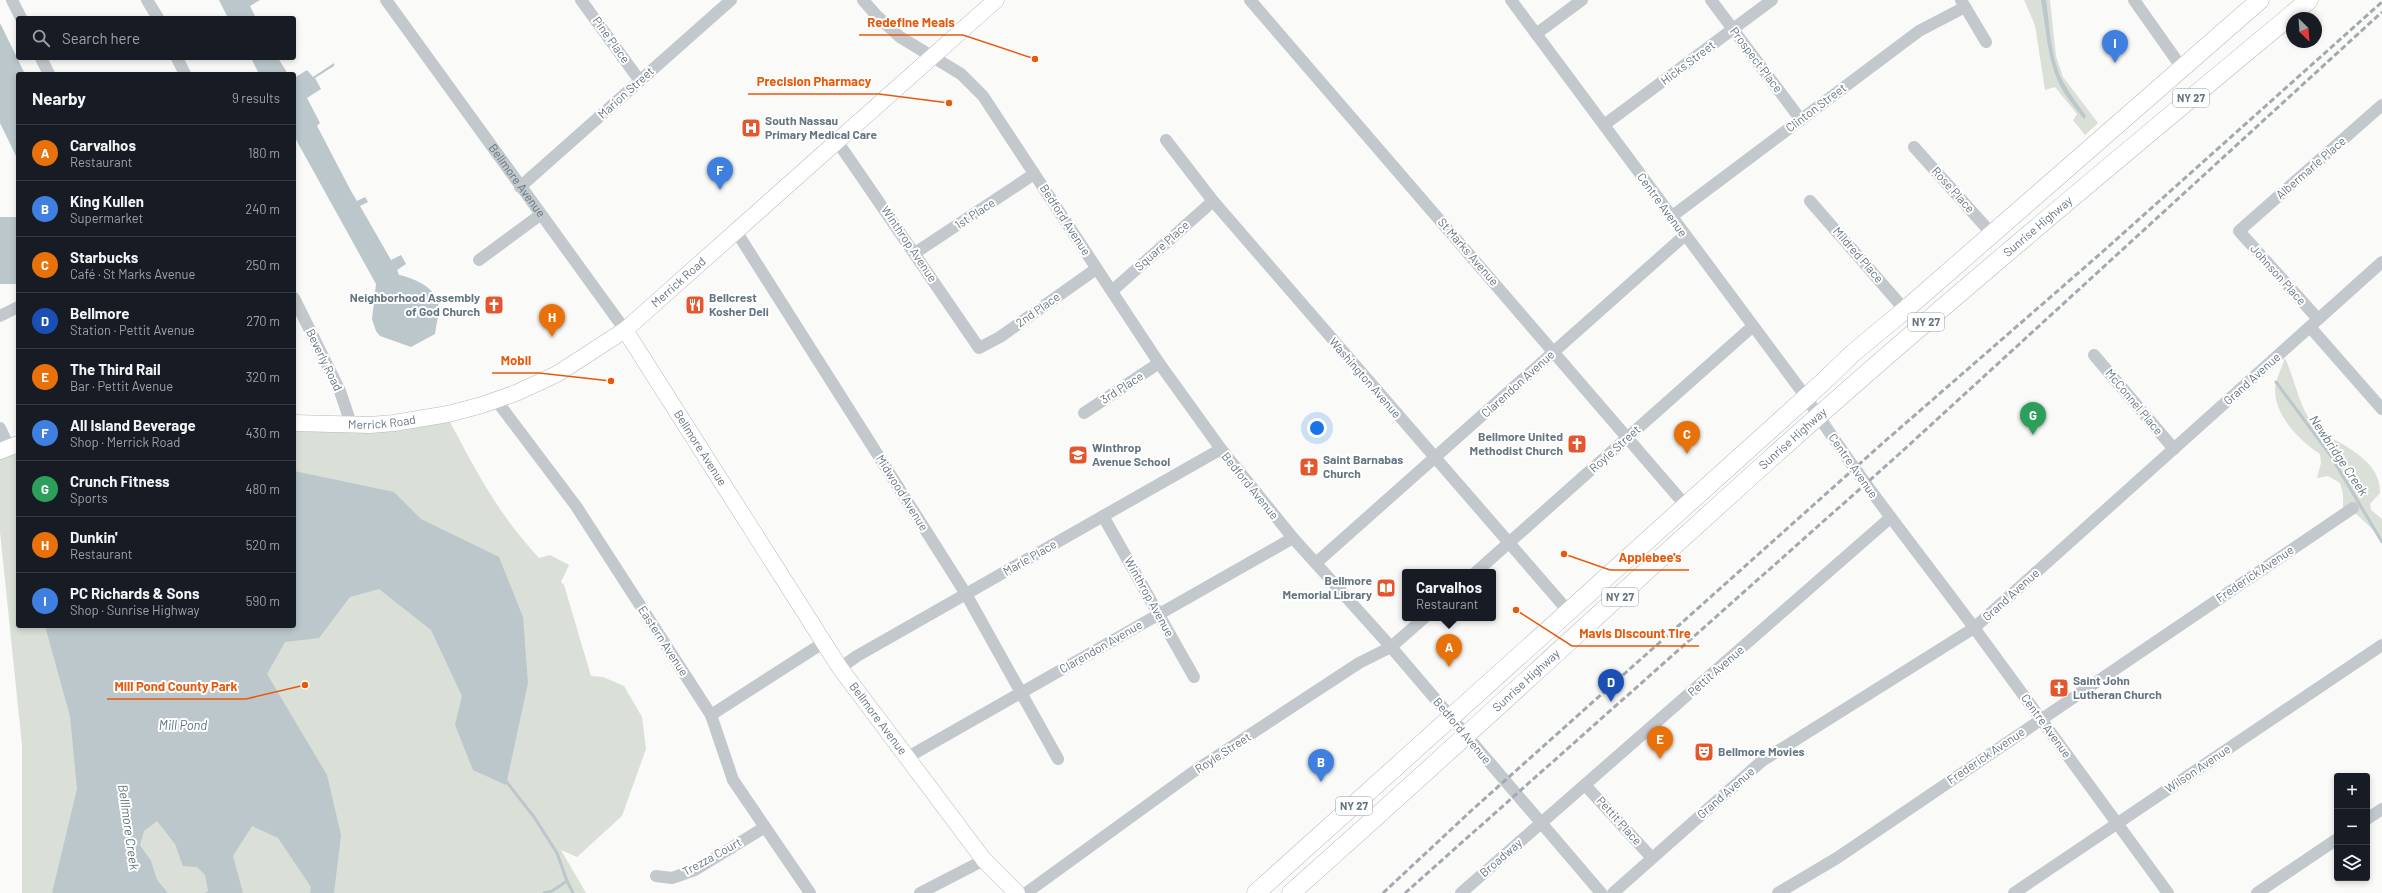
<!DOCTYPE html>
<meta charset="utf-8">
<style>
:root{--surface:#171b24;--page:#242831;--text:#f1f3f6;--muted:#9ea1a6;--line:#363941;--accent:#ea580c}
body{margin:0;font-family:Barlow,sans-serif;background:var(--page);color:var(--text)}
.controls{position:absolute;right:12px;bottom:12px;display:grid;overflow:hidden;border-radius:4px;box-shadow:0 2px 6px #0003}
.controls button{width:36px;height:36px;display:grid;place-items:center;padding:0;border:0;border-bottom:1px solid var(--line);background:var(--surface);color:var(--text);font:20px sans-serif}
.compass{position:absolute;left:2286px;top:12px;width:36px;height:36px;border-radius:50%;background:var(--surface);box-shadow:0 2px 6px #0003;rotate:155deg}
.you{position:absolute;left:1317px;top:428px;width:14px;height:14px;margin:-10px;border:3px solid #fff;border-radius:50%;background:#1a73e8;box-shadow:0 0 0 6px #1a73e833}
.badge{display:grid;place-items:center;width:26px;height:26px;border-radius:50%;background:var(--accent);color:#fff;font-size:13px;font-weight:700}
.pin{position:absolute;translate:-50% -33px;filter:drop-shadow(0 1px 2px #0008)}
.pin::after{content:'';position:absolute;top:21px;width:14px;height:12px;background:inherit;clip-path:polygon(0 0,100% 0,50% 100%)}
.popup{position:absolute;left:1402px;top:569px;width:94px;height:52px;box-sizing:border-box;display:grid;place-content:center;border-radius:4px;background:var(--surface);filter:drop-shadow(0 1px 3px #0005);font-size:13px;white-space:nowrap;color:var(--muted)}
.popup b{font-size:15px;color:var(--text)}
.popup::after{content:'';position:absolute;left:50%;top:100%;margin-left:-8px;border:8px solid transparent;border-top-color:var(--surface)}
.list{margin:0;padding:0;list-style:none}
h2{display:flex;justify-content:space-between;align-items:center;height:52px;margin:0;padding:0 16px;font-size:17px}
h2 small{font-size:13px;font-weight:400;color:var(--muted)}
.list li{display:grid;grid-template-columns:26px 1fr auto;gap:12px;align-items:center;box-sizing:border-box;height:56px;padding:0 16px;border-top:1px solid var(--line)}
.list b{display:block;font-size:15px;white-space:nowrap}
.list p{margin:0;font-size:13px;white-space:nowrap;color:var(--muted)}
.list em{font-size:13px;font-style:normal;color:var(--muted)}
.icon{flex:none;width:22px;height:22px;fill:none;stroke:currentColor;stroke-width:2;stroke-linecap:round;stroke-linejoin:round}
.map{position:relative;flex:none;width:2382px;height:893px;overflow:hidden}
.search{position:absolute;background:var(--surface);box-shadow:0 2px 6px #0003;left:16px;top:16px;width:280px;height:44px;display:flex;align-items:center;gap:10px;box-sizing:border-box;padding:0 14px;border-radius:4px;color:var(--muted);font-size:15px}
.panel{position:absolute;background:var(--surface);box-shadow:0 2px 6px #0003;left:16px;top:72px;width:280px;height:556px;border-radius:4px}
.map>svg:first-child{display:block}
</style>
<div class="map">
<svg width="2382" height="893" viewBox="0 0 2382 893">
<rect width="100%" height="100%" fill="#fafaf8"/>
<g fill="#dadfd7">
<path d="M2024,0H2050L2056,56L2063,77L2098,123L2085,135L2073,120L2077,114L2055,87L2045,90L2035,25Z"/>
<path d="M2285,358C2297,384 2299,413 2322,434C2327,438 2334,439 2339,442C2359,454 2381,468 2380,493L2370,504L2371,510L2382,519V538L2354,512L2343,511V494L2340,483L2328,476L2317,478L2321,463L2320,454C2300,441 2275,416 2275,390C2275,381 2282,367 2285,358Z"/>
<path d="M450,422C477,473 499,515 539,558L550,555L569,565L561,582L564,585L591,676L603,677L624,686L642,717L646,749L622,816L577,857L561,850L586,893H22V745L0,532V457L18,449V626H294V429Z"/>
</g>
<g fill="#bbc7cb">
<path d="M219,0H260L250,6L256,18H228Z"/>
<path d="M2041,0H2046C2050,26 2050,55 2062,80C2069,93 2078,105 2086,116L2084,119C2075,107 2064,95 2058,81C2047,56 2046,27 2041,0Z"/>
<path d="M0,23L25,74H18V160L0,123Z"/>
<path d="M251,58H278L288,74H259Z"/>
<path d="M334,63V66L315,78L321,89L307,98L320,123L317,126L351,191L357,201L365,197L368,202L360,206L391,260L401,255L406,264L397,270L399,275C413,278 434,286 438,303C440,312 436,325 435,334L411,347L380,336L376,331L372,319L376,284L294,136V78L307,70L313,77Z"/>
<rect x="0" y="217" width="18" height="67"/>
<path d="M294,471L394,492L421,519L499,557L523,617L528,683L506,785L473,770L455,725L462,696L431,630L379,589L350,597L319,638L285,642L267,674L327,775L341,835L334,893H310L311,887L278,838L252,826L233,856L243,893H205L208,891L205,875L197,867L183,866L175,844L157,821L144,831L140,845L151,861L157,880L168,893H52L77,789L70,716L45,626H294Z"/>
</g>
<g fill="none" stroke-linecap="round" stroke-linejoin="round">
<g stroke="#bbc7cb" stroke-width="3">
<path d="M2276,382L2331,456L2382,542"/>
<path d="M506,781L534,817L557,853L567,881L552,891L544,893"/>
<path d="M567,881L573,893"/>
</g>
<defs>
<g id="major">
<path id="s2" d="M625,330L840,668L984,860L1017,893"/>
<path id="s3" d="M294,423L370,425L394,423L448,414L482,405L516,393L557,374L625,330L996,0"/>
<path d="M0,451L18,444"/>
</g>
<g id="highway">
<path d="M1256,893L1822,383L1853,353L1905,310L2260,0"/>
<path id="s4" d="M1291,893C1452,750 1610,603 1770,459C1946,301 2128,151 2309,0"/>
</g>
</defs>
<use href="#major" stroke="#b5babe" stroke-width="17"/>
<use href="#highway" stroke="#b4b9bd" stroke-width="19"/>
<g stroke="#c3c8cc" stroke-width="12">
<path d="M12,0L21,18"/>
<path d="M147,0L158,18"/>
<path id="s1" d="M386,0L625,330"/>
<path d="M581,0L640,81"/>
<path d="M863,0L876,15L900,37L961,74L983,96L1159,363L1221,449L1293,538L1391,647L1601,893"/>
<path d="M1250,0L1686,506"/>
<path d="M1511,0L1806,397C1858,478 1918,552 1975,629C2040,717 2104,805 2168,893"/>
<path d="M1711,0L1801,120"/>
<path d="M1961,0L1986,42"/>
<path d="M2134,0L2182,68"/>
<path d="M1536,34L1582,0"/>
<path d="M41,58L49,74"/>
<path d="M177,58L185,74"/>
<path d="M1604,125L1772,0"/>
<path d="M1166,140L1213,201L1569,612"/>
<path d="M837,141L979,348L1000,337L1096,269"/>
<path d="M1914,147L1992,234"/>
<path d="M520,187L731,0"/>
<path d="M1810,201L1905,310"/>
<path d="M1671,217L1919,31L1965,7"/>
<path d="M736,231L966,594L1058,759"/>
<path d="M915,253L1034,174"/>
<path d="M479,260L540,215"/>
<path d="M1112,291L1213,201"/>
<path d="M294,298L340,391L351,424"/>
<path d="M0,316L18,307"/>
<path d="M2318,319L2239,231L2382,105"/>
<path d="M2310,327L2382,409"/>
<path d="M2094,355L2174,449"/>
<path d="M496,400L576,506L711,715L733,780L810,893"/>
<path d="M1084,413L1159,363"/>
<path d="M0,428L9,447"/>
<path d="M1103,516L1194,677"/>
<path d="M1316,563L1684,236"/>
<path d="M1476,572L1753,326"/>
<path d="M840,668L857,656L1221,449"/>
<path d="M711,715L823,643"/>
<path d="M908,757L1293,538"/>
<path d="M1585,785L1652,858"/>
<path d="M2367,819L2382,809"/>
<path d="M656,876L672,878L695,870L765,827"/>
<path d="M920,893L984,860"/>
<path d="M1026,893L1193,772L1359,663L1391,647L1424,618"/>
<path d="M1461,893L1890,518"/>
<path d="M1613,893L1762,761L1974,628L2382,262"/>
<path d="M1778,893L1837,858L2353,508"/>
<path d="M2014,893L2382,645"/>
<path d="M2257,893L2337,839"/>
</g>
<use href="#major" stroke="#fff" stroke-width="16"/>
<use href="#highway" stroke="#fff" stroke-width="18"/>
<g stroke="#a2aab0" stroke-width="3" stroke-dasharray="6 3" stroke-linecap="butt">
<path d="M1383,893L1472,810L1884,442L2100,254L2382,2"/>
<path d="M1405,893L1897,456L2382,12"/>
</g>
</g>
<defs>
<symbol id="hospital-square" viewBox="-11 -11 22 22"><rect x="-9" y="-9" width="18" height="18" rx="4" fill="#e4572e" stroke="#fff"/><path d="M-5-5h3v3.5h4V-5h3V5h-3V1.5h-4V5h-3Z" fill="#fff"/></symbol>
<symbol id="church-square" viewBox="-11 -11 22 22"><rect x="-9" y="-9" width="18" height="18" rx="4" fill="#e4572e" stroke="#fff"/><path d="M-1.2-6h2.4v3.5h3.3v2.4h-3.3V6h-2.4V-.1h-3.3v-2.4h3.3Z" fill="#fff"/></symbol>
<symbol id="restaurant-square" viewBox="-11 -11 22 22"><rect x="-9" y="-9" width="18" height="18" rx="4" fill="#e4572e" stroke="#fff"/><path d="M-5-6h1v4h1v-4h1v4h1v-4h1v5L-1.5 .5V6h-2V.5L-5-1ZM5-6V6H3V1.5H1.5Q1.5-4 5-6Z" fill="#fff"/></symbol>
<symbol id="school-square" viewBox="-11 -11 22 22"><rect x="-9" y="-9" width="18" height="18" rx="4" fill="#e4572e" stroke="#fff"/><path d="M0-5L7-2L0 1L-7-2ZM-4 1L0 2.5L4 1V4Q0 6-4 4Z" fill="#fff"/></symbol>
<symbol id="library-square" viewBox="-11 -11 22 22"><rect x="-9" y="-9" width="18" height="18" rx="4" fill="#e4572e" stroke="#fff"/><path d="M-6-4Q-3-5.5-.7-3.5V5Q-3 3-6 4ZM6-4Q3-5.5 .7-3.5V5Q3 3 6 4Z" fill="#fff"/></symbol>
<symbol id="theatre-square" viewBox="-11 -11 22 22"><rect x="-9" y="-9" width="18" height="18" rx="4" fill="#e4572e" stroke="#fff"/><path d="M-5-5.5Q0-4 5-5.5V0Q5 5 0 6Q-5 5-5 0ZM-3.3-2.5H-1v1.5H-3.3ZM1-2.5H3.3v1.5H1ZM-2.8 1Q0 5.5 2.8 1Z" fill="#fff"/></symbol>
</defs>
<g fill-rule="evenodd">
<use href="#hospital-square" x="740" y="117" width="22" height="22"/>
<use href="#church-square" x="483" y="294" width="22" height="22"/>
<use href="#restaurant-square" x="684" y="294" width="22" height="22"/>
<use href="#church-square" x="1566" y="433" width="22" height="22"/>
<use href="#school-square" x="1067" y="444" width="22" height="22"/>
<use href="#church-square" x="1298" y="456" width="22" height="22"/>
<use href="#library-square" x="1375" y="577" width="22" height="22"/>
<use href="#church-square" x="2048" y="677" width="22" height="22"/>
<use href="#theatre-square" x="1693" y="741" width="22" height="22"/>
</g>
<g text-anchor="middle" stroke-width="4" stroke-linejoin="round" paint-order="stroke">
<g fill="#fff" stroke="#939fa8" stroke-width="1">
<rect x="2173" y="89" width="36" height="18" rx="3"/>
<rect x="1908" y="313" width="36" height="18" rx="3"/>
<rect x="1602" y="588" width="36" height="18" rx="3"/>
<rect x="1336" y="797" width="36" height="18" rx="3"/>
</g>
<g font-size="11" font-weight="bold" fill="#657683">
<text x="2191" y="102">NY 27</text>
<text x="1926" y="326">NY 27</text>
<text x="1620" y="601">NY 27</text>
<text x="1354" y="810">NY 27</text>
</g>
<g font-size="12" fill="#657683" stroke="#fff">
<text transform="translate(611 40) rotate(54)" y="4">Pine Place</text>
<text transform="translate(1756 60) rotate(53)" y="4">Prospect Place</text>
<text transform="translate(1688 63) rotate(-37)" y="4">Hicks Street</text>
<text transform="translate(626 93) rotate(-42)" y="4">Marion Street</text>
<text transform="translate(1816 108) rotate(-37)" y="4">Clinton Street</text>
<text transform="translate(2311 168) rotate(-41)" y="4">Albermarle Place</text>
<text dy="4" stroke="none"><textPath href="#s1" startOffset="223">Bellmore Avenue</textPath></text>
<text transform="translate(1953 190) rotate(48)" y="4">Rose Place</text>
<text transform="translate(1662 205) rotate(54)" y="4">Centre Avenue</text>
<text transform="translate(975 214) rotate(-33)" y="4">1st Place</text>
<text transform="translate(1065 220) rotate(57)" y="4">Bedford Avenue</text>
<text dy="4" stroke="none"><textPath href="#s4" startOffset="1001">Sunrise Highway</textPath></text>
<text transform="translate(909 244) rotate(56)" y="4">Winthrop Avenue</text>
<text transform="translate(1162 246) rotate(-42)" y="4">Square Place</text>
<text transform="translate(1468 252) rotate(49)" y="4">St Marks Avenue</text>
<text transform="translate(1858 255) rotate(49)" y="4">Mildred Place</text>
<text transform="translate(2278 275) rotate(48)" y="4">Johnson Place</text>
<text dy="4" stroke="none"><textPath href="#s3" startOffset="424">Merrick Road</textPath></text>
<text transform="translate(1038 310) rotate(-35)" y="4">2nd Place</text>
<text transform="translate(324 360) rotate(64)" y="4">Beverly Road</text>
<text transform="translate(1365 378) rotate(49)" y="4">Washington Avenue</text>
<text transform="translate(2252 379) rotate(-42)" y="4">Grand Avenue</text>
<text transform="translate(1518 384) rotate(-42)" y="4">Clarendon Avenue</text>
<text transform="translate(1122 388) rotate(-33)" y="4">3rd Place</text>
<text transform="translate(2134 402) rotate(50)" y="4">McConnel Place</text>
<text dy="4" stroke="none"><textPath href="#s3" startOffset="88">Merrick Road</textPath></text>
<text dy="4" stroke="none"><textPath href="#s4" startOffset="677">Sunrise Highway</textPath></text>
<text dy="4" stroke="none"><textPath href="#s2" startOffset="140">Bellmore Avenue</textPath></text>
<text transform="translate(1615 449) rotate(-42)" y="4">Royle Street</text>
<text transform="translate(1853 466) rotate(55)" y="4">Centre Avenue</text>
<text transform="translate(1250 486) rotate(51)" y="4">Bedford Avenue</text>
<text transform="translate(902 493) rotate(58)" y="4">Midwood Avenue</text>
<text transform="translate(1030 558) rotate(-30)" y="4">Marle Place</text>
<text transform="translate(2255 574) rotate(-34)" y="4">Frederick Avenue</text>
<text transform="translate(2011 595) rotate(-42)" y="4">Grand Avenue</text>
<text transform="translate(1149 597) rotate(61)" y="4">Winthrop Avenue</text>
<text transform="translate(663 641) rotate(57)" y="4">Eastern Avenue</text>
<text transform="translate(1101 647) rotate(-30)" y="4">Clarendon Avenue</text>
<text transform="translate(1716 671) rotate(-41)" y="4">Pettit Avenue</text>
<text dy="4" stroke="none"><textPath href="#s4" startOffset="317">Sunrise Highway</textPath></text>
<text dy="4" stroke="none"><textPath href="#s2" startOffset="464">Bellmore Avenue</textPath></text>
<text transform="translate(2046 726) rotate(54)" y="4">Centre Avenue</text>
<text transform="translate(1462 731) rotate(50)" y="4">Bedford Avenue</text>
<text transform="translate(1223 753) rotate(-33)" y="4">Royle Street</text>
<text transform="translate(1986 756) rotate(-34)" y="4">Frederick Avenue</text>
<text transform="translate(2198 769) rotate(-34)" y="4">Wilson Avenue</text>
<text transform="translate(1726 793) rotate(-41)" y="4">Grand Avenue</text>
<text transform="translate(1619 821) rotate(48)" y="4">Pettit Place</text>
<text transform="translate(712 857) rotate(-29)" y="4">Trezza Court</text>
<text transform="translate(1501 858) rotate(-41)" y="4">Broadway</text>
</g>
<g font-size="12" font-weight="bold" fill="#657683" stroke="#fff" text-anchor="start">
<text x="765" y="125">South Nassau<tspan x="765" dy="14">Primary Medical Care</tspan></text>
<text x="480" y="302" text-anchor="end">Neighborhood Assembly<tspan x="480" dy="14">of God Church</tspan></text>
<text x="709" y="302">Bellcrest<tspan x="709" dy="14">Kosher Deli</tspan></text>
<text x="1563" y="441" text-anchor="end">Bellmore United<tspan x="1563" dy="14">Methodist Church</tspan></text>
<text x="1092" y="452">Winthrop<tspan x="1092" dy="14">Avenue School</tspan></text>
<text x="1323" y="464">Saint Barnabas<tspan x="1323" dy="14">Church</tspan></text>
<text x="1372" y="585" text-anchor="end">Bellmore<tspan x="1372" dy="14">Memorial Library</tspan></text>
<text x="2073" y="685">Saint John<tspan x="2073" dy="14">Lutheran Church</tspan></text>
<text x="1718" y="756">Bellmore Movies</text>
</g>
<g font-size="13" font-style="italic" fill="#60757c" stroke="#fff">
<text transform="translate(2339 455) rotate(56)" y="5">Newbridge Creek</text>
<text x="183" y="730">Mill Pond</text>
<text transform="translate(129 827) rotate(82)" y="5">Belllmore Creek</text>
</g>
</g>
<path fill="none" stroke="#e8590c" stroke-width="1.5" d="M1035 59L963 35H859M949 103L879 94H748M611 381L539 373H492M1564 554L1610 570H1689M1516 610L1572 646H1699M305 685L246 699H107"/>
<g fill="#e8590c" stroke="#fff" stroke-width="1.5">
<circle cx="1035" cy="59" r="4"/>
<circle cx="949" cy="103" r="4"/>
<circle cx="611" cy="381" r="4"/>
<circle cx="1564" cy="554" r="4"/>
<circle cx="1516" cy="610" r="4"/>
<circle cx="305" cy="685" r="4"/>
</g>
<g font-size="13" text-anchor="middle" font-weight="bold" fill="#e8590c" stroke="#fff" stroke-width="4" stroke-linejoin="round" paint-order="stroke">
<text x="911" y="27">Redefine Meals</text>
<text x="814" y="86">Precision Pharmacy</text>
<text x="516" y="365">Mobil</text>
<text x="1650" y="562">Applebee's</text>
<text x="1635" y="638">Mavis Discount Tire</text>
<text x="176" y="691">Mill Pond County Park</text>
</g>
</svg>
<div class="controls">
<button>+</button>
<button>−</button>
<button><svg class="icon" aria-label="layers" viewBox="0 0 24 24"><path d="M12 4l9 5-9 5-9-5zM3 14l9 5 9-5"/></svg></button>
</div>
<svg class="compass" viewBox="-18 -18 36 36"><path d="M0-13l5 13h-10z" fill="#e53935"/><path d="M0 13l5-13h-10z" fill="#9ea1a6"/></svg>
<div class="you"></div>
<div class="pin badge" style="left:1449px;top:667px;background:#e8710a">A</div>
<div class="popup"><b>Carvalhos</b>Restaurant</div>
<div class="pin badge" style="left:1321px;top:782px;background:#3f7fe0">B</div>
<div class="pin badge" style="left:1687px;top:454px;background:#e8710a">C</div>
<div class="pin badge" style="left:1611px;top:702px;background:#1a4fb4">D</div>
<div class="pin badge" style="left:1660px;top:759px;background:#e8710a">E</div>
<div class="pin badge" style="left:720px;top:190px;background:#3f7fe0">F</div>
<div class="pin badge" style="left:2033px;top:435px;background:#2e9e5b">G</div>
<div class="pin badge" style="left:552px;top:337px;background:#e8710a">H</div>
<div class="pin badge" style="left:2115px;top:63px;background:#3f7fe0">I</div>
<div class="search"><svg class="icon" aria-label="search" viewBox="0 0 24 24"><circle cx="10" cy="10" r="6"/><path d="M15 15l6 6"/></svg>Search here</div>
<section class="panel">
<h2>Nearby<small>9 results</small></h2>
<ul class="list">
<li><span class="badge" style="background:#e8710a">A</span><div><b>Carvalhos</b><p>Restaurant</p></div><em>180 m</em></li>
<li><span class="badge" style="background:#3f7fe0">B</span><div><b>King Kullen</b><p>Supermarket</p></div><em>240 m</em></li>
<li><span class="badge" style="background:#e8710a">C</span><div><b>Starbucks</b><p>Café · St Marks Avenue</p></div><em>250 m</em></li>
<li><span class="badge" style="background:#1a4fb4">D</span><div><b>Bellmore</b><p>Station · Pettit Avenue</p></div><em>270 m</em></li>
<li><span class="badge" style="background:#e8710a">E</span><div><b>The Third Rail</b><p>Bar · Pettit Avenue</p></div><em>320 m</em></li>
<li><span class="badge" style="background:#3f7fe0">F</span><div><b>All Island Beverage</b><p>Shop · Merrick Road</p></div><em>430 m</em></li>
<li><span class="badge" style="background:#2e9e5b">G</span><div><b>Crunch Fitness</b><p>Sports</p></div><em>480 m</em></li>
<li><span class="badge" style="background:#e8710a">H</span><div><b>Dunkin'</b><p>Restaurant</p></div><em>520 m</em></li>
<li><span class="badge" style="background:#3f7fe0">I</span><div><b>PC Richards &amp; Sons</b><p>Shop · Sunrise Highway</p></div><em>590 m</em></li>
</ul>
</section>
</div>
